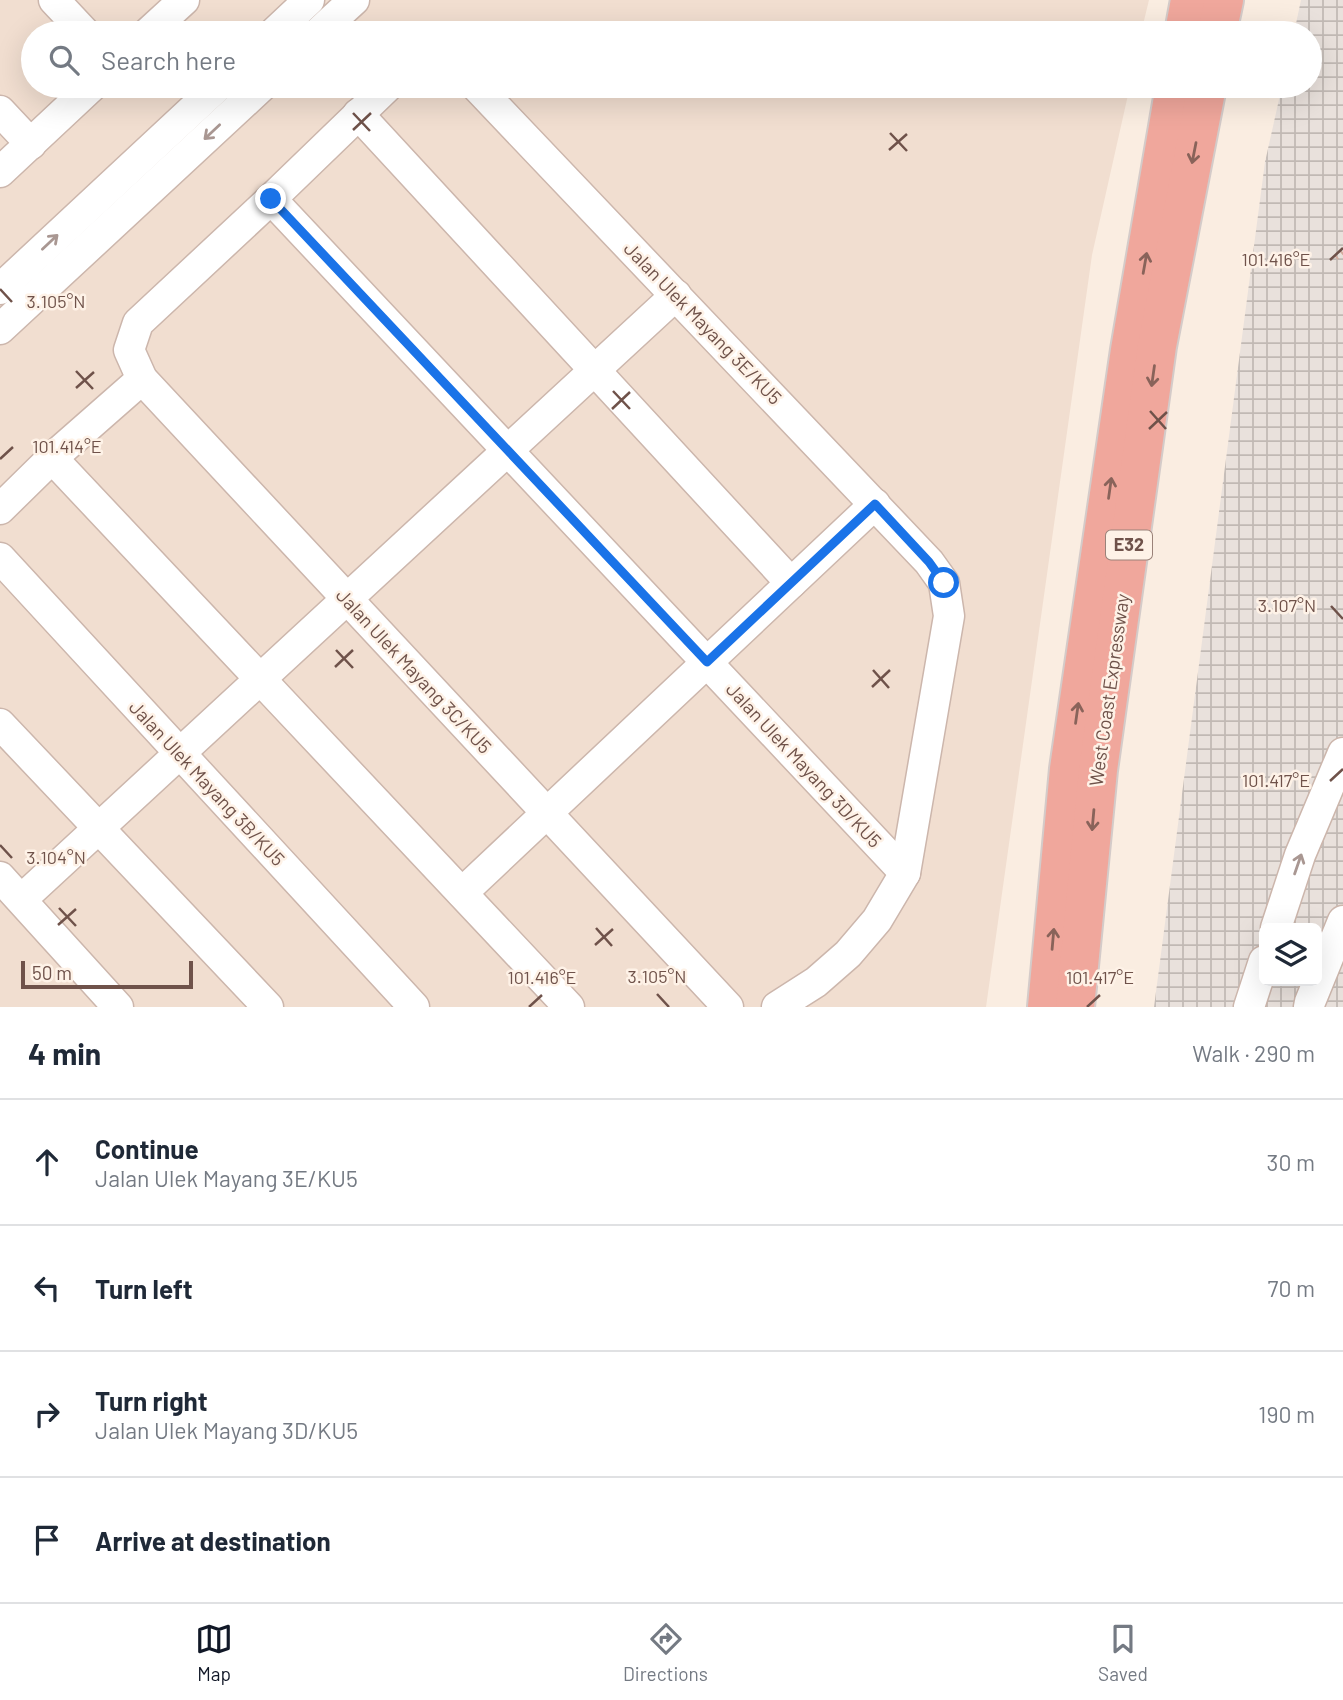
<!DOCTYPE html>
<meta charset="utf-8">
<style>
:root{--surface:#fff;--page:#f2f2f3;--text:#1f2937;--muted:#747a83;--line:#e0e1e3;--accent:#111827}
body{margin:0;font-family:Barlow,sans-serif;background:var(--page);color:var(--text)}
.controls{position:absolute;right:21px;bottom:21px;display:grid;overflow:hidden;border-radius:10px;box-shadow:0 7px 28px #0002}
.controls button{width:63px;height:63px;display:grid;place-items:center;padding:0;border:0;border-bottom:2px solid var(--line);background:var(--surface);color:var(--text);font:35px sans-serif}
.scale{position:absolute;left:21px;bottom:18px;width:172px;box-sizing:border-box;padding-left:7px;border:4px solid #6f524a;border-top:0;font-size:19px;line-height:24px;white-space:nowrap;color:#6f524a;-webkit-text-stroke:5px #fef2e7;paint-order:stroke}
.stop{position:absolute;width:21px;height:21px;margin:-16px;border:5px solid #1a73e8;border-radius:50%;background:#fff}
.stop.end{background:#1a73e8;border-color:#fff;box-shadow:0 2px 7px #0008}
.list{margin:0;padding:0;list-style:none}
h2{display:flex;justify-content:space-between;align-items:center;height:91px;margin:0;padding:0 28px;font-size:30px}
h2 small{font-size:23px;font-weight:400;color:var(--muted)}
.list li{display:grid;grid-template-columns:46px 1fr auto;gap:21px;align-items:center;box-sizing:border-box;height:126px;padding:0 28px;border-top:2px solid var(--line)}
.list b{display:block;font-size:26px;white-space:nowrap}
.list p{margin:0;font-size:23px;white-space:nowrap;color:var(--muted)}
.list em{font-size:23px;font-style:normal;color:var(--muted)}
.icon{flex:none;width:38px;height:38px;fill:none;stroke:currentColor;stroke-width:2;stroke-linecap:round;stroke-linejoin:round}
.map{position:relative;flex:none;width:1343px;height:1007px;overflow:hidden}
.search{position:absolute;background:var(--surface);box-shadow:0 7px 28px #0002;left:21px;right:21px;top:21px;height:77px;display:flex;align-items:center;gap:18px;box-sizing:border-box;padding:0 24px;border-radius:38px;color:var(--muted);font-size:26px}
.sheet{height:595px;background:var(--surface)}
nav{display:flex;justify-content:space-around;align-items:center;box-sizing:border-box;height:98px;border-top:2px solid var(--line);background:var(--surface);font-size:19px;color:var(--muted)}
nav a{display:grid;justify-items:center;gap:4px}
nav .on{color:var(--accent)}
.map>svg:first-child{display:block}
</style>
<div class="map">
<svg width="1343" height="1007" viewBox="0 0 1343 1007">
<defs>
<pattern id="industrial-grid" width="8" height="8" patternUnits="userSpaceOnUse" patternTransform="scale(1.75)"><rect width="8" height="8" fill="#e9e1dc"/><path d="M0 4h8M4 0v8" fill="none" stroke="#c1b9b4"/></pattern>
</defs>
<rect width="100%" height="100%" fill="#faede1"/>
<path fill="#f1ded0" d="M0,0H1149L1141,33H33V86H1130L1092,255L986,1007H0Z"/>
<path fill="url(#industrial-grid)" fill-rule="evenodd" d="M1301,0H1343V1007H1154L1265,162L1282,86H1310V33H1294ZM1264,928H1317V981H1264Z"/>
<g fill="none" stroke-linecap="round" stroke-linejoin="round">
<defs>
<g id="minor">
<path d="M54,0L85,33"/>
<path d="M148,33L184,0"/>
<path d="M274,33L309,0"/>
<path d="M318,33L354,0"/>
<path d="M388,86L271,199L138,323L129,350L142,379L728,1007"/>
<path d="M476,86L929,562L944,583L949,616L905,873L877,920L848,954L816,982L777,1007"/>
<path d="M0,111L31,144"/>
<path d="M358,114L791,583"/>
<path d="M0,172L92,86"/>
<path d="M271,199L905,873"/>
<path d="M0,289L218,86"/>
<path d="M0,329L262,86"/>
<path d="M52,458L569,1007"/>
<path d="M0,509L52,458L142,379"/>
<path d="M0,558L414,1007"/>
<path d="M0,724L268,1007"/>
<path d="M0,877L118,1007"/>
<path d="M462,893L875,504"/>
<path d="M22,899L676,295"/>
<path d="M1276,928L1300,855L1343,753"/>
<path d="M1249,1007L1264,961"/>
<path d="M1309,1007L1310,1002L1343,921"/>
</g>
<g id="highway">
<path d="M1184,33L1190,0"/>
<path d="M1217,33L1224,0"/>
<path d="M1047,1007L1069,769L1130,350L1175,86"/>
<path d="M1075,1007L1098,770L1157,346L1207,86"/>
</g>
</defs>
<use href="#minor" stroke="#ccb6ac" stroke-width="33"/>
<use href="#highway" stroke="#d4cbc9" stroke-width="42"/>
<path stroke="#d2ac9f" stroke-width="4.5" stroke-dasharray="2 5" stroke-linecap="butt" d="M1336,258L1343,252"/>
<use href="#minor" stroke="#fff" stroke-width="30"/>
<use href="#highway" stroke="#f0a79c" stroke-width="38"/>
</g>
<defs><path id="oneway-shaft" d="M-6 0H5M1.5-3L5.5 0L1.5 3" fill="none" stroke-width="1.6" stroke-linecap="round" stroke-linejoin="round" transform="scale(1.75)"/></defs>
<g stroke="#a99792">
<use href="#oneway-shaft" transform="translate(212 132) rotate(137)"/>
<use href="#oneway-shaft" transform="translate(50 242) rotate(-43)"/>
<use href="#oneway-shaft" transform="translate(1298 864) rotate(-71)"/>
</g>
<g stroke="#89635a">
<use href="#oneway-shaft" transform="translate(1194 153) rotate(101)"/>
<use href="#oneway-shaft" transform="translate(1145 263) rotate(-80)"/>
<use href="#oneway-shaft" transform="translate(1153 376) rotate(98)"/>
<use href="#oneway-shaft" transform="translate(1110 488) rotate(-82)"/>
<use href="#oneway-shaft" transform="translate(1077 713) rotate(-82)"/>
<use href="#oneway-shaft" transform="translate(1093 820) rotate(95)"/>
<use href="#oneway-shaft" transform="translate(1053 939) rotate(-85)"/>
</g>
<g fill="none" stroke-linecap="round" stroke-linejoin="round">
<path stroke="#1a73e8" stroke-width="9" d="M271,199L707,662L875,504L929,562L944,583"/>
</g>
<path fill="none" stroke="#6f524a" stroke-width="2.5" d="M353,113L370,131M353,130L371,113M890,133L907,151M889,150L907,134M1330,260L1343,248M0,289L12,302M76,371L93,389M76,388L94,372M613,391L630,409M612,409L630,392M1150,411L1166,429M1149,429L1167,412M0,459L13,447M1331,606L1343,619M336,650L353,668M335,667L353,650M873,670L889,688M872,687L890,670M1330,781L1343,769M0,845L12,858M59,908L76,926M58,925L76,909M596,928L612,946M595,945L613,929M657,994L669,1007M529,1007L542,995M1087,1007L1100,995"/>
<g text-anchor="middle" stroke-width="5" stroke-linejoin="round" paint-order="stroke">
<rect fill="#fef2e7" stroke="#9a8279" stroke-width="2" x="1106" y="530.5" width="46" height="29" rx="5"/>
<g font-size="18" font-weight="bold" fill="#6f524a">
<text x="1129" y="551">E32</text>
</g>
<g font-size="19" fill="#6f524a" stroke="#fef2e7">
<text transform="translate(703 323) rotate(46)" y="7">Jalan Ulek Mayang 3E/KU5</text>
<text transform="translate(414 671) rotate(47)" y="7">Jalan Ulek Mayang 3C/KU5</text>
<text transform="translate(1109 690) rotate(-82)" y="7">West Coast Expressway</text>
<text transform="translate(804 765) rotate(47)" y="7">Jalan Ulek Mayang 3D/KU5</text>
<text transform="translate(207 783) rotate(47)" y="7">Jalan Ulek Mayang 3B/KU5</text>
</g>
</g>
<g font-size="18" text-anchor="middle" fill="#6f524a" stroke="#fef2e7" stroke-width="5" stroke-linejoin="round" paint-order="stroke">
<text x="1276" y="266">101.416°E</text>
<text x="56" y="308">3.105°N</text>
<text x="67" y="453">101.414°E</text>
<text x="1287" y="612">3.107°N</text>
<text x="1276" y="787">101.417°E</text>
<text x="56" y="864">3.104°N</text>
<text x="657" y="983">3.105°N</text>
<text x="542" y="984">101.416°E</text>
<text x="1100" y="984">101.417°E</text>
</g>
</svg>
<div class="controls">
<button><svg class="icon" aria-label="layers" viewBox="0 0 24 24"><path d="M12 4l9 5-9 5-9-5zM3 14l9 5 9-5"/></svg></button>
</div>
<div class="scale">50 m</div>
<div class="stop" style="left:944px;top:583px"></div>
<div class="stop end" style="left:271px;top:199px"></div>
<div class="search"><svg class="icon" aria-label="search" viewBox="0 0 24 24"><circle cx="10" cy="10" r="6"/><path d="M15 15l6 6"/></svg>Search here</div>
</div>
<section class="sheet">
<h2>4 min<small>Walk · 290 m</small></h2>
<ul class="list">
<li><svg class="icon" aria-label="ahead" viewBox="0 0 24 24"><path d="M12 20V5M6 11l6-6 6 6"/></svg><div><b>Continue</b><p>Jalan Ulek Mayang 3E/KU5</p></div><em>30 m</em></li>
<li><svg class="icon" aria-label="left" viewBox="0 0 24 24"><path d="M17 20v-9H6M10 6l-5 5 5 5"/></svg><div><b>Turn left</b></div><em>70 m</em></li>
<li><svg class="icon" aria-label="right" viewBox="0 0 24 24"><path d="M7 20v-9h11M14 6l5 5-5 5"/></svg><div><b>Turn right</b><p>Jalan Ulek Mayang 3D/KU5</p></div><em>190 m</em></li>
<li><svg class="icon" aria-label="arrive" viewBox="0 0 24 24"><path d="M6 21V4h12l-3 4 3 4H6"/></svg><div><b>Arrive at destination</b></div></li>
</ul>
</section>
<nav>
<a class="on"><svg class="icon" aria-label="map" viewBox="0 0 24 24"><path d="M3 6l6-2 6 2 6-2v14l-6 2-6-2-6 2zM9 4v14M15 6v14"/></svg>Map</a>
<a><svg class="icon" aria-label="directions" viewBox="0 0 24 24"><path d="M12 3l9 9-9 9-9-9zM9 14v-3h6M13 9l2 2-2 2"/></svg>Directions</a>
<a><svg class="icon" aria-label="saved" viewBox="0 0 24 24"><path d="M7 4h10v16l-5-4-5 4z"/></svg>Saved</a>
</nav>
